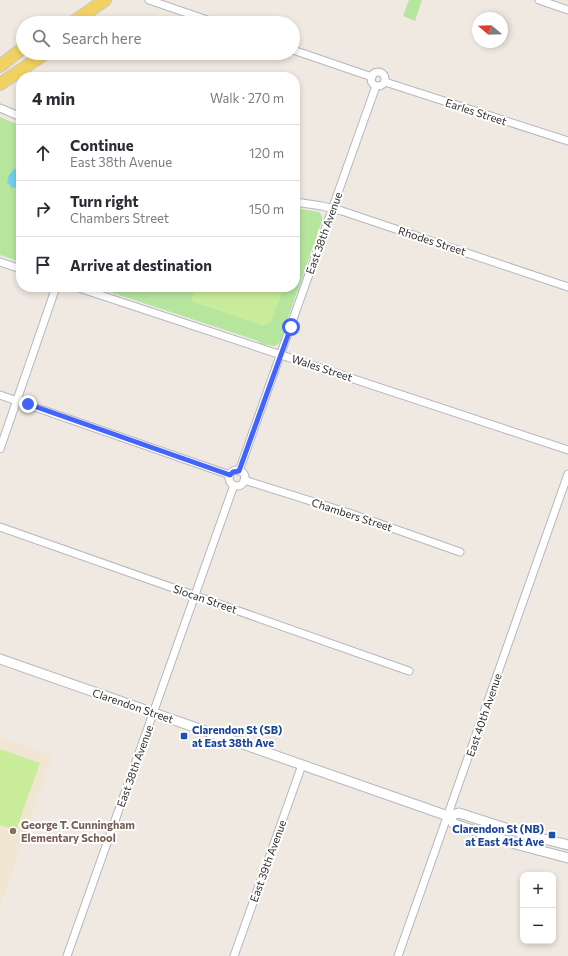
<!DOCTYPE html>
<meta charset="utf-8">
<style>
:root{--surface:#fff;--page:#f2f2f3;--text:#2b2b33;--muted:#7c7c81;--line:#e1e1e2}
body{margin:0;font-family:Commissioner,sans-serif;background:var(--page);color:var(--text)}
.controls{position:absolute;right:12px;bottom:12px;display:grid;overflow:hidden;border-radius:8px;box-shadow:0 2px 6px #0003}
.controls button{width:36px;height:36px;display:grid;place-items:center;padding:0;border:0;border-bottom:1px solid var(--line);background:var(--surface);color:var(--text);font:20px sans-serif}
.compass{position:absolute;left:472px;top:12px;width:36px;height:36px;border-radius:50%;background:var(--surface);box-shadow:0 2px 6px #0003;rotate:289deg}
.stop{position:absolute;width:12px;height:12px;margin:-9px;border:3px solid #4264fb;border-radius:50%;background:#fff}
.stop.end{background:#4264fb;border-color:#fff;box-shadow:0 1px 4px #0008}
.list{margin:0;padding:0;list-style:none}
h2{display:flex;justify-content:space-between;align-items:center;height:52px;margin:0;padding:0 16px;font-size:17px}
h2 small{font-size:13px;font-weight:400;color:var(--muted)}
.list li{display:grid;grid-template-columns:26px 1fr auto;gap:12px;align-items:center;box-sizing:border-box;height:56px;padding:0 16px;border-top:1px solid var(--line)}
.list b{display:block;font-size:15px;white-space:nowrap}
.list p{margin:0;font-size:13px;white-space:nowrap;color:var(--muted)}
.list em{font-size:13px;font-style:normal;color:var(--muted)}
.icon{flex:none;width:22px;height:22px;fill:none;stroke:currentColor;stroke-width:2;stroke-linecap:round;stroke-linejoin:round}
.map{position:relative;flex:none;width:568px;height:956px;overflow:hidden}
.search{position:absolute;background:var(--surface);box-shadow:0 2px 6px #0003;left:16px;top:16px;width:284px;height:44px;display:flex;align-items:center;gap:10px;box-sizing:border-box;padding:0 14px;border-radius:22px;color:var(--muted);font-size:15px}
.panel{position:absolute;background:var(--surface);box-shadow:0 2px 6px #0003;left:16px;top:72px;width:284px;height:220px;border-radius:16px}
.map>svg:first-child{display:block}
</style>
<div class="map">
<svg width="568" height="956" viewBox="0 0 568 956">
<rect width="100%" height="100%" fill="#efe9e1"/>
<path fill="#f0e6d1" d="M0,737L52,756L0,906Z"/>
<g fill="#b6e59e">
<path d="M409,0H422L415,21L403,16Z"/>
<path d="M0,117L21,126V262L0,255Z"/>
<path d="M295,208L319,212L322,216V221L284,329C285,336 280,344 275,346L261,344L258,341L95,287H295Z"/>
</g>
<g fill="#c9ec9a">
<path d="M196,287H284L271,322L263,326L191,301Z"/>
<path d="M0,749L40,763L16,830L0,825Z"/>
</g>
<path fill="#75cff0" d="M21,168V186L12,188L7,182L9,175L14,169Z"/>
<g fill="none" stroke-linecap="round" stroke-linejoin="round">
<defs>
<g id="minor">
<path d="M149,0L216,23"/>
<path d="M539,0L568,10"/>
<path d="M293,50L372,77"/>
<circle cx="378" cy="79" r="7"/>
<path d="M385,82L568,141"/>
<path d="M0,108L21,117"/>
<path d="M295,202L322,206L342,211L568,287"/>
<path d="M0,262L21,269"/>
<path d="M76,287L568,450"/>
<path d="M0,395L230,475"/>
<path d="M0,449L56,287"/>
<circle cx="237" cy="478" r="8"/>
<path d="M239,471L376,86"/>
<path d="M244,480L352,514L460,552"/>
<path d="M0,527L409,671"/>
<path d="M67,956L234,485"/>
<path d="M234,956L302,765"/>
<path d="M398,956L568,474"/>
</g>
<g id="tertiary">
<path d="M0,659L448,816L454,824L519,845L568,858"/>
<path d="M448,816L459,813L524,834L568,845"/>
</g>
<g id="primary">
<path d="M72,23L105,0"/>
<path d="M0,66L23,48"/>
<path d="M0,84L46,53"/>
</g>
</defs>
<use href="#minor" stroke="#b4b7c1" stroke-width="9"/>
<use href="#tertiary" stroke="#b4b7c1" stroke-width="11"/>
<use href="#primary" stroke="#c9c9c9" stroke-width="14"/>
<use href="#minor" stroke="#fff" stroke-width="7"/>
<use href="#tertiary" stroke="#fff" stroke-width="9"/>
<use href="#primary" stroke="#f2d163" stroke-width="12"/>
</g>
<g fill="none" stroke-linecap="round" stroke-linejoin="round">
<path stroke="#4264fb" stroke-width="5" d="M28,404L230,475L233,472L239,471L291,327"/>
</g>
<g fill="#1a4fb4" stroke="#fff" stroke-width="1.5">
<rect x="180" y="732" width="8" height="8" rx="2"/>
<rect x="548" y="831" width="8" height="8" rx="2"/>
</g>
<circle fill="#8d6e63" stroke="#fff" stroke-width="1.5" cx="13" cy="831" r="4"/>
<g text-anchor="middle" stroke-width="4" stroke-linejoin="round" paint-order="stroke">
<g font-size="11" fill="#2e2e2e" stroke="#fff">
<text transform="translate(476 112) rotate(18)" y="4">Earles Street</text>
<text transform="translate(324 233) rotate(-70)" y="4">East 38th Avenue</text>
<text transform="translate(432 241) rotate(18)" y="4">Rhodes Street</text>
<text transform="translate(322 368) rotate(18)" y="4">Wales Street</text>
<text transform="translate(352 515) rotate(18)" y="4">Chambers Street</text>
<text transform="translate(205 599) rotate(19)" y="4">Slocan Street</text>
<text transform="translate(133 706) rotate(19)" y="4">Clarendon Street</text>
<text transform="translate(484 715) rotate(-71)" y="4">East 40th Avenue</text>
<text transform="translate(135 766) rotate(-70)" y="4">East 38th Avenue</text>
<text transform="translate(268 861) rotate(-70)" y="4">East 39th Avenue</text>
</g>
<g font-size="11" font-weight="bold" fill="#164399" stroke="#fff" text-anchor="start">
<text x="192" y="734">Clarendon St (SB)<tspan x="192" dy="13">at East 38th Ave</tspan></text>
<text x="544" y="833" text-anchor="end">Clarendon St (NB)<tspan x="544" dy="13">at East 41st Ave</tspan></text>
</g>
<g font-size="11" font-weight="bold" fill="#785e54" stroke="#fff" text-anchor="start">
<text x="21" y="829">George T. Cunningham<tspan x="21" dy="13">Elementary School</tspan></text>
</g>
</g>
</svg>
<div class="controls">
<button>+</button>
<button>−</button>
</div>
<svg class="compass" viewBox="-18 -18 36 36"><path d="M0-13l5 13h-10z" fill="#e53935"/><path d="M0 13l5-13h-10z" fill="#7c7c81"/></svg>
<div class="stop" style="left:291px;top:327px"></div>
<div class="stop end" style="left:28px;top:404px"></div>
<div class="search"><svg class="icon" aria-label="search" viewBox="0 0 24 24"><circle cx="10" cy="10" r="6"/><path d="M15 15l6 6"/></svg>Search here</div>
<section class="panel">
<h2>4 min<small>Walk · 270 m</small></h2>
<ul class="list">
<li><svg class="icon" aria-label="ahead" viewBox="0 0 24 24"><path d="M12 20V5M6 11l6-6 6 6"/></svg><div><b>Continue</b><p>East 38th Avenue</p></div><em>120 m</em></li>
<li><svg class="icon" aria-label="right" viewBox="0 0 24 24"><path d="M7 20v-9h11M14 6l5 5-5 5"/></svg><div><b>Turn right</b><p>Chambers Street</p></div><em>150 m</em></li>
<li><svg class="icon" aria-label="arrive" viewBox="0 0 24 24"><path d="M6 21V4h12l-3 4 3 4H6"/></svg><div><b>Arrive at destination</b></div></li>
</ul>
</section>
</div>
